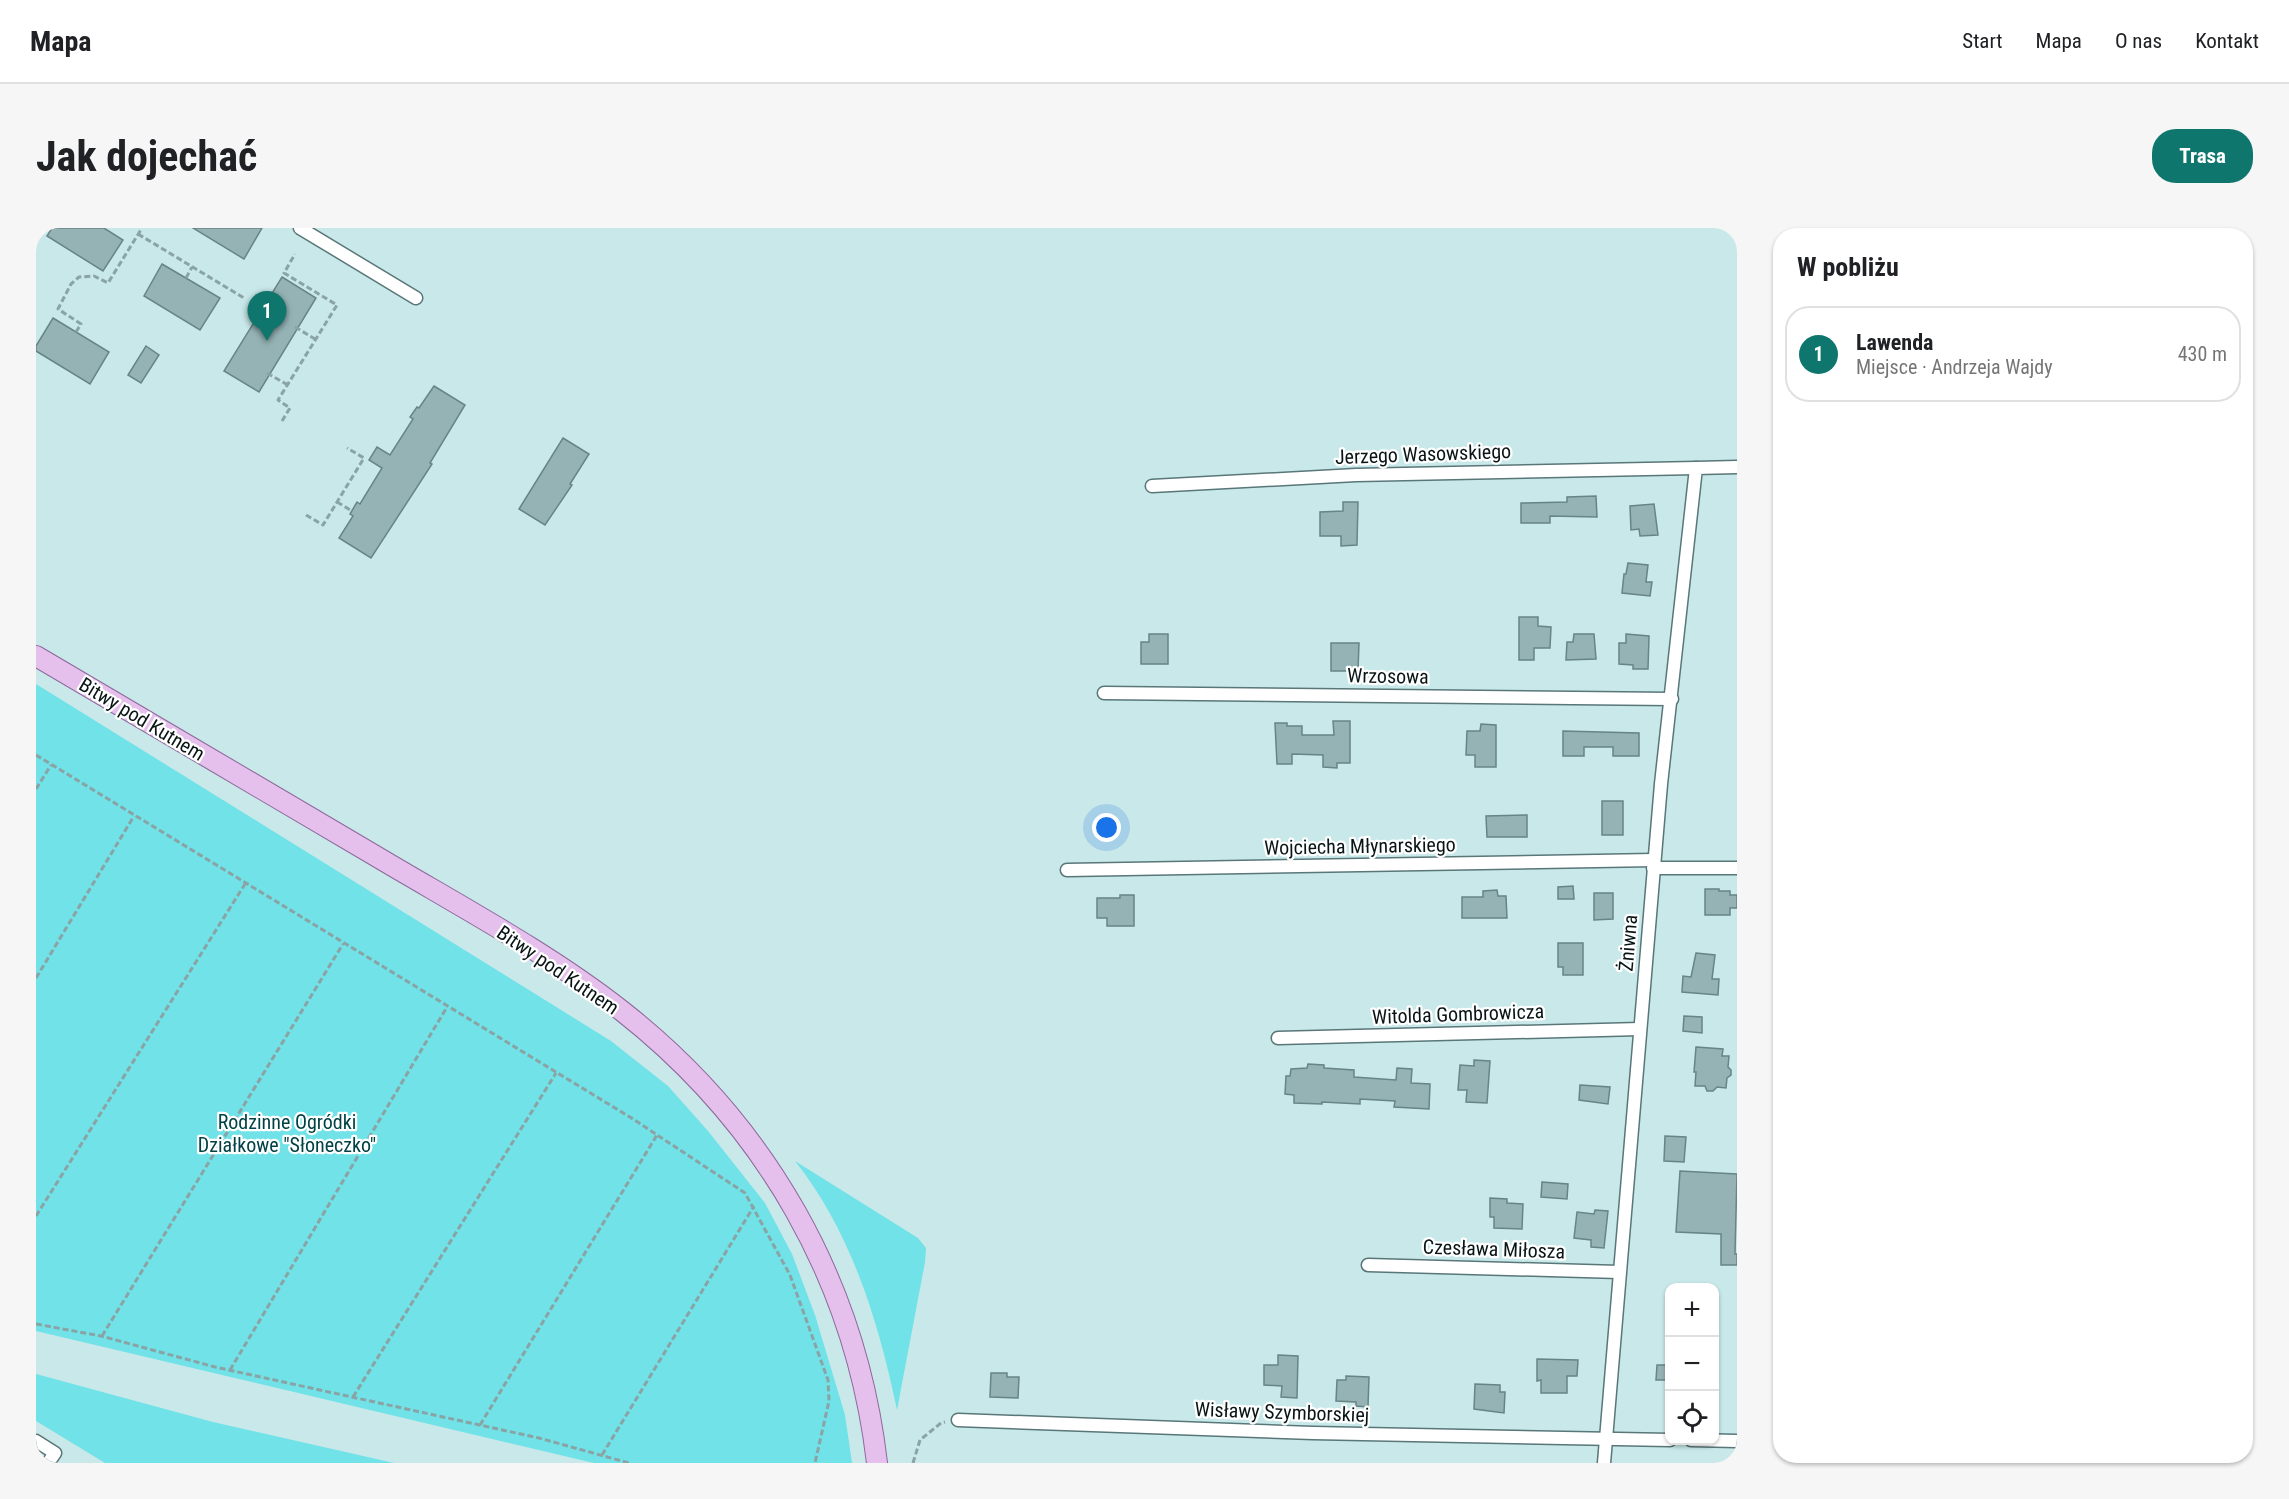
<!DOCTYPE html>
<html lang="pl">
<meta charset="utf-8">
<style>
:root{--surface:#fff;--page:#f6f6f6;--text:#202124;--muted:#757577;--line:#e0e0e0;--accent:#0f766e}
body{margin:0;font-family:"Roboto Condensed",sans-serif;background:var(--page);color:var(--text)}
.controls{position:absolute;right:18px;bottom:18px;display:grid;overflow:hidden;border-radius:12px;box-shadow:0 2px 4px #0004}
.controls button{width:54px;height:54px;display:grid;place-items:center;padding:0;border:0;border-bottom:2px solid var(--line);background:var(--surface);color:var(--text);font:30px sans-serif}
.you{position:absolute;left:1071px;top:600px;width:21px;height:21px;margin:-15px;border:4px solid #fff;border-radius:50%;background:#1a73e8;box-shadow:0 0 0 9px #1a73e833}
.badge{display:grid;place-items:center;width:39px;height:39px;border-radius:50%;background:var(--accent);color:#fff;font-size:20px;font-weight:700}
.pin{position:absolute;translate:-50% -50px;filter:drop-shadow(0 2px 3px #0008)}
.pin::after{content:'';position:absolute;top:32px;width:21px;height:18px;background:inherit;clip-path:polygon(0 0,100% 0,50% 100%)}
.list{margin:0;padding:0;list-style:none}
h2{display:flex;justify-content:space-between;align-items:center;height:78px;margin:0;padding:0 24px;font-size:26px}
h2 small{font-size:20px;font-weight:400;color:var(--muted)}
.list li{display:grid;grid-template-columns:39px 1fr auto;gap:18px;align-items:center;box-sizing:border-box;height:96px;margin:0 12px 12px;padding:0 12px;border:2px solid var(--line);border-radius:24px}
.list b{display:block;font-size:22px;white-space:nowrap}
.list p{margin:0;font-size:20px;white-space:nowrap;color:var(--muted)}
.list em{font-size:20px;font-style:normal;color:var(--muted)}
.icon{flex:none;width:33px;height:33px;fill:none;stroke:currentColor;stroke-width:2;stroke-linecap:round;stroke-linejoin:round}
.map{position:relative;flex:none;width:1701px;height:1235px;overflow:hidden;border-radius:24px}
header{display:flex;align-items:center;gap:36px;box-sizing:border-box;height:84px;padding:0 30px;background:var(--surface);border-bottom:2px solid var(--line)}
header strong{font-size:28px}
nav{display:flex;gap:33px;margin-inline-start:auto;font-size:21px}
.intro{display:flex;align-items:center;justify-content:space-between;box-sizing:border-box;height:144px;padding:0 36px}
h1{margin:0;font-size:42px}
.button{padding:15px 27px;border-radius:24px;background:var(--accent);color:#fff;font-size:21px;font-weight:700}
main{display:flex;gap:36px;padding:0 36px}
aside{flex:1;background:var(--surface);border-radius:24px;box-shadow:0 2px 4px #0004}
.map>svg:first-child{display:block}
</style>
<header>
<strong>Mapa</strong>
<nav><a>Start</a><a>Mapa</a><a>O nas</a><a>Kontakt</a></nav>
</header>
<div class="intro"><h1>Jak dojechać</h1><a class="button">Trasa</a></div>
<main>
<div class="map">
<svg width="1701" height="1235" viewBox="0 0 1701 1235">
<rect width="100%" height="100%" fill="#c8e8e9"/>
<g fill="#70e2e8">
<path d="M0,456L575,813L632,858L672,903L729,975L756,1026L779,1087L809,1187L816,1235H558L0,1103Z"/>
<path d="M759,933L882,1010L890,1020L889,1034L861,1182C843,1095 815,1003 759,933Z"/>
<path d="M0,1146L177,1194L358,1235H69L0,1193Z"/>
</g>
<g fill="#95b3b5" stroke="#678486" stroke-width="1.5">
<path d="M16,0H68L87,12L67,43L11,8Z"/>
<path d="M157,0H226L208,31Z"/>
<path d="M126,36L184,70L164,102L108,68Z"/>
<path d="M246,49L280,70L223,164L188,143Z"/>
<path d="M17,90L73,124L54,156L0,123V118Z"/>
<path d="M110,118L123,127L105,155L92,147Z"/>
<path d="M398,158L429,177L394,235L396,236L335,330L303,310L317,288L314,286L321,274L324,276L346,240L333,232L341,219L354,227L377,191L374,189L381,179L383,180Z"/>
<path d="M527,210L553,226L534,256L536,257L509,297L483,281Z"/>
<path d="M1560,268L1561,289L1514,288V295H1485V275L1531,274V269Z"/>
<path d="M1307,274H1322L1321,317L1305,318V308H1284V284L1307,283Z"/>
<path d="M1618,276L1622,307L1604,308L1603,301L1595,302L1594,278Z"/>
<path d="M1592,335L1612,337L1610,354H1616L1614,368L1586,365L1588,346H1590Z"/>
<path d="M1483,389H1502V398L1515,399L1514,420H1498V432H1483Z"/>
<path d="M1113,406H1132V436H1105V414H1113Z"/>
<path d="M1538,406H1558L1560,431L1530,432L1531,414H1537Z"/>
<path d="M1590,406L1613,408L1612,441H1597V437L1583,436V415H1590Z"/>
<path d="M1295,415H1323L1322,443H1295Z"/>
<path d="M1297,493H1314V535H1301V540L1287,539V527L1256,526V536H1241L1239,495H1251V498H1266V507H1298Z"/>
<path d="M1445,496L1460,497V539H1439V527H1430L1431,503H1444Z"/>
<path d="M1527,503L1603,505V528H1577V519H1548V528H1527Z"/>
<rect x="1566" y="573" width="21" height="34"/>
<path d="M1491,587V609H1451L1450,588Z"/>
<path d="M1537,658L1538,671H1522V659Z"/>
<path d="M1669,661H1683V663H1694V667H1701V680H1694V687H1669Z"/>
<path d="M1461,662L1462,668H1470L1471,690H1426V669H1447V663Z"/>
<path d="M1558,665H1577V691L1558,692Z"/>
<path d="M1084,667H1098V698H1071V690H1061V670H1084Z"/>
<path d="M1522,715H1547V747H1527V739H1522Z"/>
<path d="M1660,725L1679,727L1676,751H1683L1682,767L1646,764L1647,748L1655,749Z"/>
<path d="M1648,788L1666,789V805L1647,803Z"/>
<path d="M1660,819L1687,821L1686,828H1693L1692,839L1695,842V847L1691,850L1690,860L1681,859L1677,863H1671L1669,858H1659L1660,844H1658Z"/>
<path d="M1438,832L1454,833L1451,875L1430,874L1431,862H1422L1424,837L1438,838Z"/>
<path d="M1272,836L1288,837V840L1318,842V849L1360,852L1361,840L1376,841L1375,855L1394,856L1393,881L1358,879L1359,873L1324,871V876L1286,874V876L1258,875V867L1249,866L1250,848H1254L1255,841L1271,840Z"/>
<path d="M1544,857L1574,859L1572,876L1543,872Z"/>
<path d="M1629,908L1650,909L1648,934L1628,933Z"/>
<path d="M1644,943L1701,946L1699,1026H1701V1037H1685V1006L1640,1004Z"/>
<path d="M1506,954L1532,956L1531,971L1505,969Z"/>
<path d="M1454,970L1471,971V975L1487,976L1486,1001L1458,1000V989H1454Z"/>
<path d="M1559,982L1572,983L1568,1020L1555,1019V1012L1538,1010L1541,984L1558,986Z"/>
<path d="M1242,1127L1262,1128L1261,1170L1245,1169L1246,1158L1228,1157V1137H1242Z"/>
<path d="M1501,1131L1542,1132L1541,1148H1531V1165H1505V1152L1501,1153Z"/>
<path d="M1621,1137H1634V1152H1620Z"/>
<path d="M955,1145H971V1149H983L982,1170L954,1169Z"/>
<path d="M1310,1148L1333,1149L1332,1179L1320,1178V1174L1300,1173L1301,1152H1310Z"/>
<path d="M1439,1156L1464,1157V1164H1469L1468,1185L1438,1181Z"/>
</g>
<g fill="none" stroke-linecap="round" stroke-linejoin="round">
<defs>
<g id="street">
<path d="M264,0L380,70"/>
<path d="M1116,258L1320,247L1660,240"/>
<path d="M1068,465L1636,471"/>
<path d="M1617,640H1701"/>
<path d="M1031,642L1618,632"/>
<path d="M1242,810L1604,801"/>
<path d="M1332,1037L1583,1044"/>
<path d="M922,1192L1277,1205L1634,1212"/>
<path d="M1655,1212L1701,1213"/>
<path d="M0,1213L19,1225L12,1235"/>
<path d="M1568,1235L1625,556L1660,240L1701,239"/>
</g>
<path id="primary" d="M0,428C113,494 225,561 338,627C420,676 511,724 586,783C730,896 820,1054 841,1235"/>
</defs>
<use href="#street" stroke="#597678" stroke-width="15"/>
<use href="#primary" stroke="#8d699a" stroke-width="22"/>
<g stroke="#8aa3a4" stroke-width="3" stroke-dasharray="6 3" stroke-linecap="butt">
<path d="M102,6L208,70"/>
<path d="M150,50L156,39"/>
<path d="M259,99L279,111"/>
<path d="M40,104L45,96L22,81L35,56L43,49L58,48L72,55L106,0"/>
<path d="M231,145L252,157"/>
<path d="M246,193L254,180L242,172L301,77L248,45L259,26"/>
<path d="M301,274L316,283"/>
<path d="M270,287L287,297L328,230L311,220"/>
<path d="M0,527L597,891L709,965L754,1047L792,1152L793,1173L779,1235"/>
<path d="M0,561L15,537"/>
<path d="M0,750L98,588"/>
<path d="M0,988L209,656"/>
<path d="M0,1096L65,1108L179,1139L503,1210L593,1235"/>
<path d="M66,1108L307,716"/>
<path d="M194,1142L411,779"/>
<path d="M317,1169L520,845"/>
<path d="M444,1197L621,907"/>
<path d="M566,1227L718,978"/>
<path d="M877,1235L884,1212L905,1195L909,1194"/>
</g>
<use href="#street" stroke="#fff" stroke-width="12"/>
<use href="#primary" stroke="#e5c0ed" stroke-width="20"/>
</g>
<g text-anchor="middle" stroke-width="4.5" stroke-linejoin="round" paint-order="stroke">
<g font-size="20" fill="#091515" stroke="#fff">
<text transform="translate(1387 226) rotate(-2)" y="7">Jerzego Wasowskiego</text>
<text transform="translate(1352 448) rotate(1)" y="7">Wrzosowa</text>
<text transform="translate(106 491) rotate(31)" y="7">Bitwy pod Kutnem</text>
<text transform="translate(1324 618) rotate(-1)" y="7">Wojciecha Młynarskiego</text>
<text transform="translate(1592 715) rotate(-85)" y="7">Żniwna</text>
<text transform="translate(522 742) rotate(34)" y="7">Bitwy pod Kutnem</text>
<text transform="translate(1422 786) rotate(-2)" y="7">Witolda Gombrowicza</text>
<text transform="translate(1458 1021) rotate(2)" y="7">Czesława Miłosza</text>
<text transform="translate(1246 1184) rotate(2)" y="7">Wisławy Szymborskiej</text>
</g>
<g font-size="20" fill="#004245" stroke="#fff">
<text x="251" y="901">Rodzinne Ogródki<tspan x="251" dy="23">Działkowe "Słoneczko"</tspan></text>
</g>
</g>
</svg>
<div class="controls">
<button>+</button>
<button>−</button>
<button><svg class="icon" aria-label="locate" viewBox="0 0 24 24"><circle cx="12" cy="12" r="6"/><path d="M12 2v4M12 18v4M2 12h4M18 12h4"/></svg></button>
</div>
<div class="you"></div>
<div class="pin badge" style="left:231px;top:113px">1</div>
</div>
<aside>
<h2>W pobliżu<small></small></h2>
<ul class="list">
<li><span class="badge">1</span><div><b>Lawenda</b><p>Miejsce · Andrzeja Wajdy</p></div><em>430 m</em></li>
</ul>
</aside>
</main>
